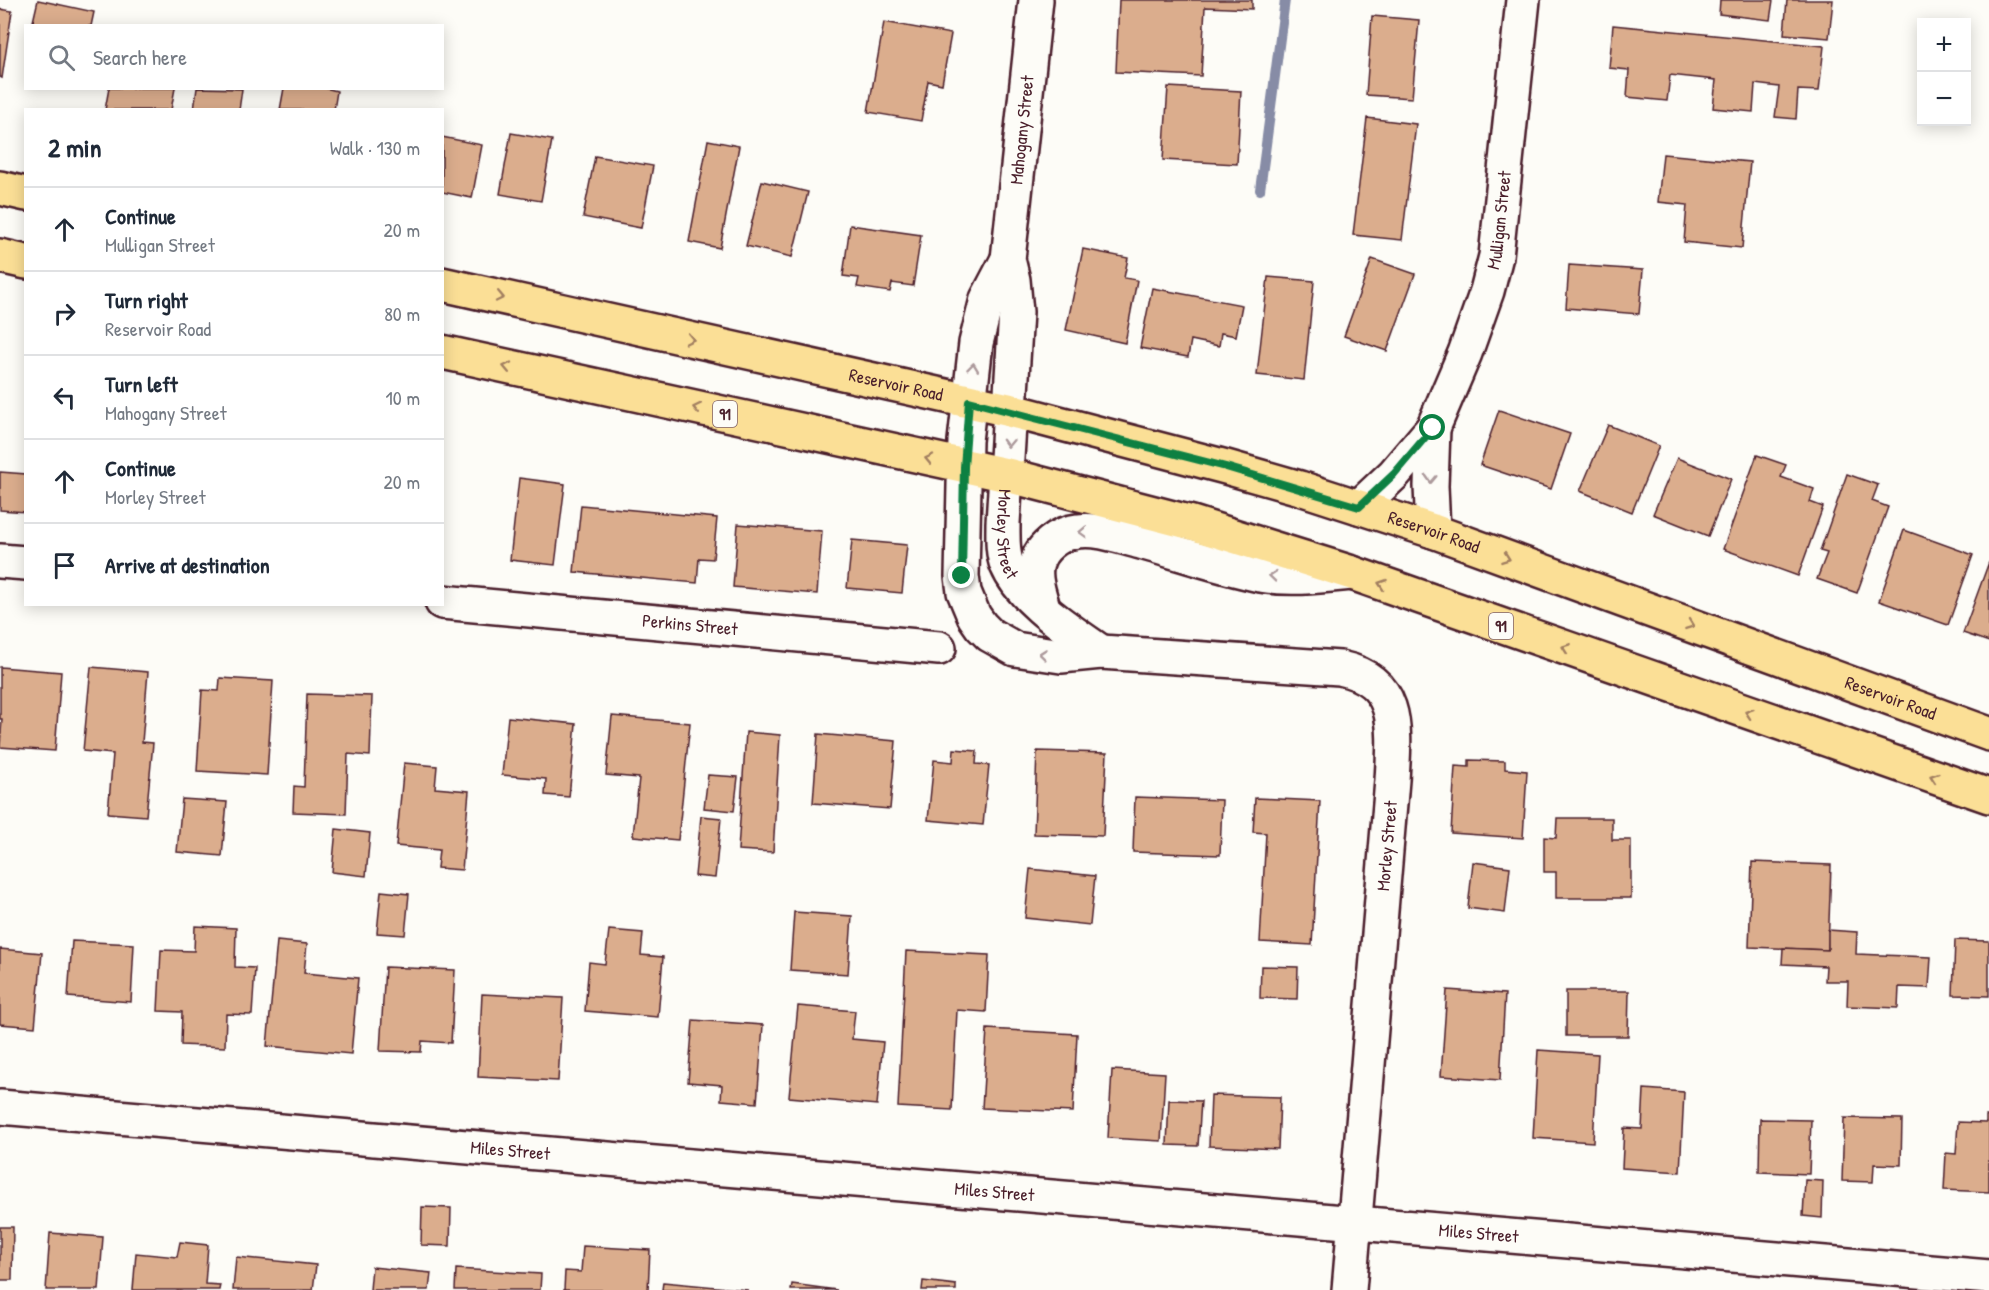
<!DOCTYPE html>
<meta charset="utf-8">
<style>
:root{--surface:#fff;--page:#f2f2f3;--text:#1f2937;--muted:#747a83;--line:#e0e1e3}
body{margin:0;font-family:"Patrick Hand",sans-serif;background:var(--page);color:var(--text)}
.controls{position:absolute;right:18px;top:18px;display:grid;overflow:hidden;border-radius:0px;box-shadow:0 3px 15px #0003}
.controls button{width:54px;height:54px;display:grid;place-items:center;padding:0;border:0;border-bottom:2px solid var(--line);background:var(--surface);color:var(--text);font:30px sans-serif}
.stop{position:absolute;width:18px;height:18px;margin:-14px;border:4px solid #0b8043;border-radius:50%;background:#fff}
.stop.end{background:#0b8043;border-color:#fff;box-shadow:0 2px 6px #0008}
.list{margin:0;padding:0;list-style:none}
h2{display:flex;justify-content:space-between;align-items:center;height:78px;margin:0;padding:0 24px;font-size:26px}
h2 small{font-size:20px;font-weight:400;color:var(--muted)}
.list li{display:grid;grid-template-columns:39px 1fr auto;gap:18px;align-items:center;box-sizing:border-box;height:84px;padding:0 24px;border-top:2px solid var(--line)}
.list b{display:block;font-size:22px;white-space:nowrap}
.list p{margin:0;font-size:20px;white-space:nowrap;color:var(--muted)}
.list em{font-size:20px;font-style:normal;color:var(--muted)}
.icon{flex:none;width:33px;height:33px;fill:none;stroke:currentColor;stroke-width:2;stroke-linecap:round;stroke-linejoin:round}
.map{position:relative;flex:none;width:1989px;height:1290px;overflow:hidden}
.search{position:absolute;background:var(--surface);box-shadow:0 3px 15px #0003;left:24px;top:24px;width:420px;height:66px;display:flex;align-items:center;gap:15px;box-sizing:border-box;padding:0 21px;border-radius:0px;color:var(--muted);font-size:22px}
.panel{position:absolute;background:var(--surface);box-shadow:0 3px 15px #0003;left:24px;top:108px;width:420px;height:498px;border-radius:0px}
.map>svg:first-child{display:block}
</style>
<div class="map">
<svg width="1989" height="1290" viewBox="0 0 1989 1290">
<rect width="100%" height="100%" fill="#fdfcf7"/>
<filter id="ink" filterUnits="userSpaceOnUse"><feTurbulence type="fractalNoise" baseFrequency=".0167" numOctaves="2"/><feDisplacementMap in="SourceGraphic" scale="12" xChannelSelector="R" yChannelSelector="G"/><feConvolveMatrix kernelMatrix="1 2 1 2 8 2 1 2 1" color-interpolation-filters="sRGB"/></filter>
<g filter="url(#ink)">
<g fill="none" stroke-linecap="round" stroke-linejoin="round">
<path stroke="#878ca6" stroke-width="10" d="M1260,190L1285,0"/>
</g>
<g fill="#dbad8d" stroke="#4a1f2b" stroke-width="1.5">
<path d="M38,0L94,12L91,26H32Z"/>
<path d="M1119,0H1252V9L1205,7L1201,76L1116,72Z"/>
<path d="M1720,0H1773L1770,20L1719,14Z"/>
<path d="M1787,0H1833L1829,38L1784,34Z"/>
<path d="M0,9L12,11L2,78L0,77Z"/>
<path d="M1372,16L1419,20L1412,98L1366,95Z"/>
<path d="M884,22L951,34L942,84L928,81L921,121L868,112Z"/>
<path d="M1613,25L1824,46L1819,91L1798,90L1796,119L1775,117L1779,87L1755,84L1753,112L1713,108L1716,80L1670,75L1667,101L1627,97L1629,70L1609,68Z"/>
<path d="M1168,87L1241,91L1237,164L1163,160Z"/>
<path d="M109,88H175L171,110H105Z"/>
<path d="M197,88L242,89L239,110H194Z"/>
<path d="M284,88H325L337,91L334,110H280Z"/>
<path d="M1367,118L1416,124L1402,240L1353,235Z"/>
<path d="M511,133L552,140L541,201L500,194Z"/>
<path d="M442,137L482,145L472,198L442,192Z"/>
<path d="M708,140L739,146L720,248L689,242Z"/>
<path d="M1663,154L1750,162L1742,248L1684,242L1687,205L1658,202Z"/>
<path d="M595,156L653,166L641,228L583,217Z"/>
<path d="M762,181L808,192L792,257L746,246Z"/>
<path d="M850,225L921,235L913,286L892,283L890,292L857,287L859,278L843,276Z"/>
<path d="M1083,249L1128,258L1124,278L1137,280L1125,343L1066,330Z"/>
<path d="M1372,259L1415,274L1387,351L1344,336Z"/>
<path d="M1569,265L1643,270L1639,314L1566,308Z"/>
<path d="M1268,277L1314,281L1304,380L1257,375Z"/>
<path d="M1152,288L1242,305L1236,336L1221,333L1219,346L1191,340L1188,357L1140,348Z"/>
<path d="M1499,410L1570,434L1551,489L1480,465Z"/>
<path d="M1608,425L1659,446L1632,512L1580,491Z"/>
<path d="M1757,455L1786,465L1781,477L1814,489L1810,502L1823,507L1798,576L1723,549Z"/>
<path d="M1677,458L1731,479L1708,536L1653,514Z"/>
<path d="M0,472L26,474V512L0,510Z"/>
<path d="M1847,474L1878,485L1872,501L1888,507L1857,593L1817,579L1827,553L1820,551Z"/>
<path d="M519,478L565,484L555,565L510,560Z"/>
<path d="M581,505L717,518L713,559L699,558L697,583L574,572Z"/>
<path d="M738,524L822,531L817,594L733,587Z"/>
<path d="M1904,530L1973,555L1948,625L1879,601Z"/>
<path d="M852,540L907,545L902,593L847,588Z"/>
<path d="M1989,562V642L1963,633Z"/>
<path d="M0,667L61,672L55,751L0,747L2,719H0Z"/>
<path d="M91,667L148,672L142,742L153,743L146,816L108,813L113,754L83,751Z"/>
<path d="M220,678L273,681L267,775L197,771L202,690L219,691Z"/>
<path d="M307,694L372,696L370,756L348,754L346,814L293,812L294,786L304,787Z"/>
<path d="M612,716L690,723L678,840L633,836L639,778L606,775Z"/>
<path d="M508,717L576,724L569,797L545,795L546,779L502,775Z"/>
<path d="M746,732L780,735L773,852L738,850Z"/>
<path d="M818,734L896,741L890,809L813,803Z"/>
<path d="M954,749L977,751L976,764L989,765L983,825L928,820L934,760L953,762Z"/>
<path d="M1037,751L1107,753L1103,836L1034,834Z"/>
<path d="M1469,760L1505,761V769L1527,771L1523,838L1451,833L1455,766L1469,767Z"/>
<path d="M404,763L437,766L435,788L469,791L462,870L437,868L439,850L396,846Z"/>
<path d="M708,775L738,777L734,811L704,808Z"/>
<path d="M1135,797L1222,800L1220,855L1133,852Z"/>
<path d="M1255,798L1320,801L1312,945L1260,942L1266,833L1253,832Z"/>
<path d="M182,799L227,802L222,856L177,852Z"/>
<path d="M701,816L721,818L715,878L695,876Z"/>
<path d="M1557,818H1612V840H1631V898H1556V872H1544V837L1556,838Z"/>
<path d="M336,829L370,833L366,876L332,872Z"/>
<path d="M1473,862L1510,867L1505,913L1468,908Z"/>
<path d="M1752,862L1831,865L1828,950L1749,947Z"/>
<path d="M1030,869L1095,876L1090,925L1025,918Z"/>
<path d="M381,891L409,894L405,935L377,933Z"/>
<path d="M794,912L852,916L848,974L790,970Z"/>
<path d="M195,926L236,928L235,967L255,968L252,1015L226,1014L225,1047L181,1045L182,1012L158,1011L161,950L194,951Z"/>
<path d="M609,930L643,933L641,955L663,957L658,1017L585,1011L589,962L605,964Z"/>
<path d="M1828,930L1857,932L1856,954L1931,957L1929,988L1899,987L1898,1008L1847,1006L1848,981H1825L1826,966L1782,964L1783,948L1828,950Z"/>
<path d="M1955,940L1989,941V996L1953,995Z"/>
<path d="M72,941L134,944L131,1002L68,997Z"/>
<path d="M277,941L307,944L304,973L358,978L351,1054L267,1046Z"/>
<path d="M0,949L42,953L35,1027L0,1024Z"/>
<path d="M906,951L989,955L986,1012L957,1010L952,1110L898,1107Z"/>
<path d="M1261,966L1298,967L1297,999L1260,998Z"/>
<path d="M385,967L455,970L451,1043L422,1041L421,1052L380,1051Z"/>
<path d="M1447,990L1505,994L1500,1080L1441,1076Z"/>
<path d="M1566,991H1629L1628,1036H1566Z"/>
<path d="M482,994L563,998L558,1081L478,1077Z"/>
<path d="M798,1006L855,1011L852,1039L883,1042L877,1105L789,1097Z"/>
<path d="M693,1020L763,1025L757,1103L721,1100L722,1085L688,1082Z"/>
<path d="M987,1029L1077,1034L1073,1112L982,1108Z"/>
<path d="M1538,1050L1598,1054L1593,1142L1533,1138Z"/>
<path d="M1112,1070L1165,1073L1161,1141L1108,1138Z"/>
<path d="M1644,1089L1684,1092L1680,1172L1622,1168L1624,1128L1642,1129Z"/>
<path d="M1211,1095L1280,1097L1278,1149L1209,1146Z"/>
<path d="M1169,1100L1201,1101L1198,1146L1167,1145Z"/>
<path d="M1986,1116H1989V1192L1944,1190L1946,1153L1956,1154L1958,1122L1986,1123Z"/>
<path d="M1844,1118L1902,1119L1901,1165L1874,1164L1873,1182L1842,1181Z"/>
<path d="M1760,1119L1811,1120L1809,1174L1759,1172Z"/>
<path d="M1805,1180L1823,1181L1822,1218L1803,1216Z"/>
<path d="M422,1207L451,1208L450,1246L421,1245Z"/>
<path d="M0,1227H13L12,1280H0Z"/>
<path d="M50,1233L103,1237L99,1290H46Z"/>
<path d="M180,1242L208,1245L205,1284L220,1285L219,1290H133L136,1253L177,1257Z"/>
<path d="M583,1246L650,1250L648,1290H564L565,1271L581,1272Z"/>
<path d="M236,1257L316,1265L313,1290H233Z"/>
<path d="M372,1267L431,1273L429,1290H370Z"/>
<path d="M456,1269L541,1274L540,1290H455Z"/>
<path d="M923,1281L956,1285V1290H922Z"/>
<path d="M663,1282L748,1290H662Z"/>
<path d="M792,1284L837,1290H791Z"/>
</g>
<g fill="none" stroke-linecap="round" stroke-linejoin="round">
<defs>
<g id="street">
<path id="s1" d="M1036,0L1008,259L1013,280L1016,312L1003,523C1003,537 1002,552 1007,565C1022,601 1070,630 1101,652"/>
<path d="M1008,259L987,299L976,343L965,441L962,576L964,592L974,616L981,626L990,635L1015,649L1061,656L1101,652L1340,668C1401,681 1395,729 1392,780L1349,1290"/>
<path id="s2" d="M1359,507L1394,474L1433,428L1465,353L1487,291L1496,256L1523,0"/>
<path d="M1433,531L1431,486L1433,428"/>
<path d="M0,561L26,563"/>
<path id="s3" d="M442,602L939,648"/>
<path d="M1043,608C1040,595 1034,582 1036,568C1038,548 1059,533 1078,531C1098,528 1121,537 1141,542C1180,553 1220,567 1260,575C1291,580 1322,576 1352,573"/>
<path id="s4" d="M0,1107L1989,1277"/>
</g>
<g id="primary">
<path d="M0,188L26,194"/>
<path d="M0,256L26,262"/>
<path id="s5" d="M442,284L1009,410L1226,467L1300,488L1433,531L1989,734"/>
<path d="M442,352L1007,475L1192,523L1352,573L1989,796"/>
</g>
</defs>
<use href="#street" stroke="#4a1f2b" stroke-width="38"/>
<use href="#primary" stroke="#4a1f2b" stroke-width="38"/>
<use href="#street" stroke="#fdfcf7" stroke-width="33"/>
<use href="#primary" stroke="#fbdf96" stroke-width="33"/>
</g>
<defs><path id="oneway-chevron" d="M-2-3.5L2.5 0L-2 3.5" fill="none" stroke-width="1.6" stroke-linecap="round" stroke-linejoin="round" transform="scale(1.5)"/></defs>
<g stroke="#a27f60">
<use href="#oneway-chevron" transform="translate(500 297) rotate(12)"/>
<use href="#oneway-chevron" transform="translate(690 339) rotate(12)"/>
<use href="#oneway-chevron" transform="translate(507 367) rotate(-168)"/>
<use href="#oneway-chevron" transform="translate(697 408) rotate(-168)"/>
<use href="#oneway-chevron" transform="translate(929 459) rotate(-168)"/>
<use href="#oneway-chevron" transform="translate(1506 558) rotate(20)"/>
<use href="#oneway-chevron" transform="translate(1382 584) rotate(-161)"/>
<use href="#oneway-chevron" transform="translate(1690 625) rotate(20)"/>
<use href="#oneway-chevron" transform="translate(1566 648) rotate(-160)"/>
<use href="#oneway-chevron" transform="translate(1749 713) rotate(-161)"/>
<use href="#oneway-chevron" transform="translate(1934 777) rotate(-161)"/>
</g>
<g stroke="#ac999b">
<use href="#oneway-chevron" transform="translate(973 367) rotate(-83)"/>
<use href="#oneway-chevron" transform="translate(1008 443) rotate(92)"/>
<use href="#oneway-chevron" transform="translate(1431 479) rotate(92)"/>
<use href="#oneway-chevron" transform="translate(1083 532) rotate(178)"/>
<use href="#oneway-chevron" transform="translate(1273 576) rotate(-174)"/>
<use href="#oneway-chevron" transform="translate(1043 654) rotate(-174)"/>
</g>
</g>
<g fill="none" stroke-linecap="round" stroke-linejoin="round" filter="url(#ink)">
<path stroke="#0b8043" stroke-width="8" d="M962,576L964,467L969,401L1226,467L1359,507L1394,474L1433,428"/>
</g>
<g text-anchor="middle" stroke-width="4.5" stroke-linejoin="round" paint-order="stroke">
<g fill="#fdfcf7" stroke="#806168" stroke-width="1.5">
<rect x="713" y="401" width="24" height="26" rx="4.5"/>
<rect x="1489" y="613" width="24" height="26" rx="4.5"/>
</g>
<g font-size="16" font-weight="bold" fill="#4a1f2b">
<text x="725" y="420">91</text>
<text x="1501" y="632">91</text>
</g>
<g font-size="18" fill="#4a1f2b" stroke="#fdfcf7">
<text transform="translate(1022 130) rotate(-84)" y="6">Mahogany Street</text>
<text dy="6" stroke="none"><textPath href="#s2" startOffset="328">Mulligan Street</textPath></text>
<text dy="6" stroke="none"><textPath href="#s5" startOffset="465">Reservoir Road</textPath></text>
<text dy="6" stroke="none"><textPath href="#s1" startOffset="537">Morley Street</textPath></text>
<text dy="6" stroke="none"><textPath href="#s5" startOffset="1023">Reservoir Road</textPath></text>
<text dy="6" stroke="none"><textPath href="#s3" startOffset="249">Perkins Street</textPath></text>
<text dy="6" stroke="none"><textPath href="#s5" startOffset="1509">Reservoir Road</textPath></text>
<text transform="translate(1387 846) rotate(-85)" y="6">Morley Street</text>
<text dy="6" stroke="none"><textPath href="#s4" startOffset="512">Miles Street</textPath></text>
<text dy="6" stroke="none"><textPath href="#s4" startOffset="998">Miles Street</textPath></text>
<text dy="6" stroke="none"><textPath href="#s4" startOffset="1484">Miles Street</textPath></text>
</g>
</g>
</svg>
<div class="controls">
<button>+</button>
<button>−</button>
</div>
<div class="stop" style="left:1433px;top:428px"></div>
<div class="stop end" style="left:962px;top:576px"></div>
<div class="search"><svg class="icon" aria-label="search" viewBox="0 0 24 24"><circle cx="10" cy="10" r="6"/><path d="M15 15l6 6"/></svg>Search here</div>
<section class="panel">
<h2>2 min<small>Walk · 130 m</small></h2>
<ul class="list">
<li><svg class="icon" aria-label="ahead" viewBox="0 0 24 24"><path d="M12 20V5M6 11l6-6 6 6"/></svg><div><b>Continue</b><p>Mulligan Street</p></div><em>20 m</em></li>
<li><svg class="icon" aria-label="right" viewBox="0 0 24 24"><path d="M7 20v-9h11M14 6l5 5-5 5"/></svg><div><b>Turn right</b><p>Reservoir Road</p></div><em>80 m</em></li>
<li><svg class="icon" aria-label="left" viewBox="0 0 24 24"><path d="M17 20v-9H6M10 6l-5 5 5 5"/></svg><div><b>Turn left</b><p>Mahogany Street</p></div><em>10 m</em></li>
<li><svg class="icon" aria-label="ahead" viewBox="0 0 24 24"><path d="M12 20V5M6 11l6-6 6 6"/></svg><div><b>Continue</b><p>Morley Street</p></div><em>20 m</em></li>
<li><svg class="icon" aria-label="arrive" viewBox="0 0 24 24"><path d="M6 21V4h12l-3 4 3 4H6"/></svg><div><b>Arrive at destination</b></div></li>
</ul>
</section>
</div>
